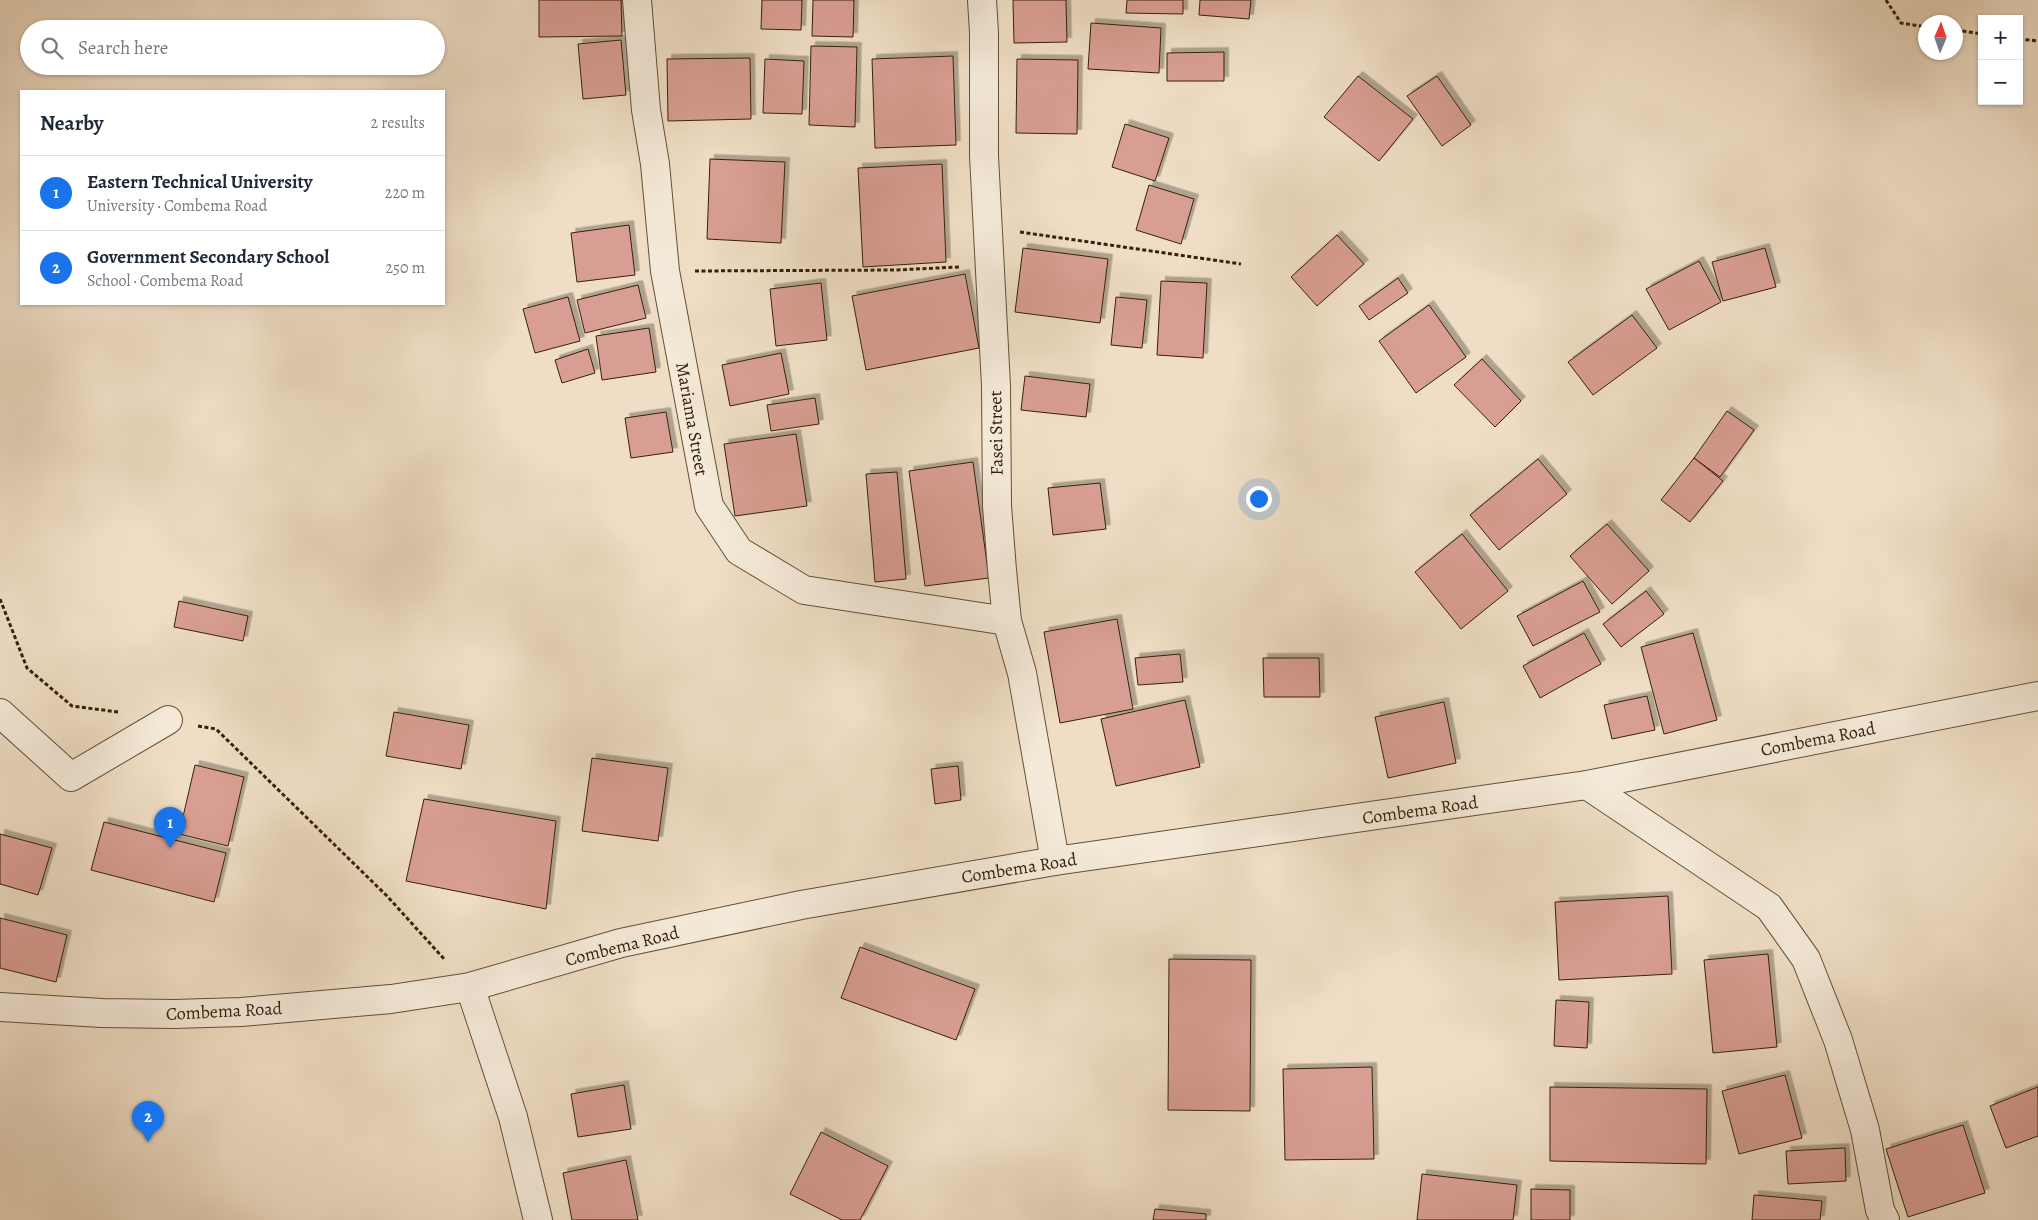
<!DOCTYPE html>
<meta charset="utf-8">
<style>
:root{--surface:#fff;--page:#f2f2f3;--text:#1f2937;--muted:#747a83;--line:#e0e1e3;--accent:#1a73e8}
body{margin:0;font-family:Alegreya,serif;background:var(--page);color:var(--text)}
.controls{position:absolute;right:15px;top:15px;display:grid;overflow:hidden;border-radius:0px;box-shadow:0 1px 4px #0004}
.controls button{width:45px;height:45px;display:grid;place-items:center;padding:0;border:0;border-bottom:1px solid var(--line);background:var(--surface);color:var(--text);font:25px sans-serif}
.compass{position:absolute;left:1918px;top:15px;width:45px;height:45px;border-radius:50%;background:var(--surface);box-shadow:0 1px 4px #0004;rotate:2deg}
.you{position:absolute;left:1258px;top:498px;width:18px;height:18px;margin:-12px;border:4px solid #fff;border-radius:50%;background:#1a73e8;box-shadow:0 0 0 8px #1a73e833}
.badge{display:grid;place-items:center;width:32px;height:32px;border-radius:50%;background:var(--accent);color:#fff;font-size:16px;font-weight:700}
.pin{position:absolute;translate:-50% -41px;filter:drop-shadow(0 1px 2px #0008)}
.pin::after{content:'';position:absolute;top:26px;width:18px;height:15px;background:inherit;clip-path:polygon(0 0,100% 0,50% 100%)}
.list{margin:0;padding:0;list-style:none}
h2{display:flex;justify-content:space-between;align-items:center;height:65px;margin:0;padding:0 20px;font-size:21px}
h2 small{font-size:16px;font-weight:400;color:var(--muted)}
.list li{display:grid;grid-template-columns:32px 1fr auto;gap:15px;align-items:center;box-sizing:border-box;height:75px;padding:0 20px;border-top:1px solid var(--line)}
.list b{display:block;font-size:19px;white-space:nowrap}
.list p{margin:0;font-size:16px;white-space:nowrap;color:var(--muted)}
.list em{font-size:16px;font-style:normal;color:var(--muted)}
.icon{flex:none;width:28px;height:28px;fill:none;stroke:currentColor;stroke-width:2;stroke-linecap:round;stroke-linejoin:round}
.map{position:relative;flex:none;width:2038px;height:1220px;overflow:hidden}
.search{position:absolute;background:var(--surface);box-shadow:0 1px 4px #0004;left:20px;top:20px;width:425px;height:55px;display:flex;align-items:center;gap:12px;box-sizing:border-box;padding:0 18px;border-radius:28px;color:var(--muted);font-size:19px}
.panel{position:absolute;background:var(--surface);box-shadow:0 1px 4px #0004;left:20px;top:90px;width:425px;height:215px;border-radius:0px}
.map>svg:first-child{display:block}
</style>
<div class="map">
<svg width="2038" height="1220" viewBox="0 0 2038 1220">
<defs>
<filter id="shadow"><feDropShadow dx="4.5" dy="-4.5" stdDeviation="0" flood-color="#0004"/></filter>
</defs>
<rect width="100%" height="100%" fill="#efdec5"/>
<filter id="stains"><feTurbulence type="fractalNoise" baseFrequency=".004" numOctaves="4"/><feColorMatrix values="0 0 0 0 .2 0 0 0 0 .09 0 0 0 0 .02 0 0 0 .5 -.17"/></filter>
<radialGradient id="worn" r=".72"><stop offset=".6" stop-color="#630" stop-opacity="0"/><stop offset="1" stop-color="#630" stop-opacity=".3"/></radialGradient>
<g fill="#d99e93" stroke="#342108" filter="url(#shadow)">
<path d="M539,0H621L622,36L539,37Z"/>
<path d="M762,0H802L801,30L761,29Z"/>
<path d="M813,0H854L853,37L812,36Z"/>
<path d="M1013,0H1066L1067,42L1014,43Z"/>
<path d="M1127,0H1183V14L1126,13Z"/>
<path d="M1200,0H1251L1249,19L1199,15Z"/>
<path d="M1091,23L1161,28L1159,73L1088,69Z"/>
<path d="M621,40L626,95L583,99L578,44Z"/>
<path d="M811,46L857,47L855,127L809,125Z"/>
<path d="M1224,52V81H1167V53Z"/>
<path d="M953,56L956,145L875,148L872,59Z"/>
<path d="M750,58L751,119L668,121L667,59Z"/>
<path d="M765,59L804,61L802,114L763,113Z"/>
<path d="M1017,59L1078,60L1077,134L1016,133Z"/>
<path d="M1358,76L1413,119L1379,161L1324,117Z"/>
<path d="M1437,76L1471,125L1442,146L1407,96Z"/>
<path d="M1125,124L1169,138L1155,181L1112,167Z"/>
<path d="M710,159L785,162L781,243L707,239Z"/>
<path d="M942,164L946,262L863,267L858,168Z"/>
<path d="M1149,185L1194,199L1181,244L1136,230Z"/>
<path d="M629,225L635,275L577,282L571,233Z"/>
<path d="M1337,235L1364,264L1317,306L1291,277Z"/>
<path d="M1023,248L1108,259L1100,323L1015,312Z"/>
<path d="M1765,248L1776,287L1723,301L1712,262Z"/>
<path d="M1699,261L1721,302L1669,330L1646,289Z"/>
<path d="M965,274L979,348L866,370L852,296Z"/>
<path d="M1398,278L1408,293L1369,320L1359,306Z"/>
<path d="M1161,281L1207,283L1203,358L1157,355Z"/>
<path d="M821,283L827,340L776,346L770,289Z"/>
<path d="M638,285L646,318L585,333L577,300Z"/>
<path d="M568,297L580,341L535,353L523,309Z"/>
<path d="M1116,297L1147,300L1142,348L1111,345Z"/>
<path d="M1429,305L1466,357L1416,393L1379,341Z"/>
<path d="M1632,315L1657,348L1593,395L1568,362Z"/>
<path d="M649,328L656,372L602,380L596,336Z"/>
<path d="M588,349L595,373L562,383L555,360Z"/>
<path d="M781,353L789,394L730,406L722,365Z"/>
<path d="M1482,359L1521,401L1495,427L1454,385Z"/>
<path d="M1025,376L1090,384L1086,417L1021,410Z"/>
<path d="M815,398L819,424L771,431L767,405Z"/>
<path d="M1727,411L1754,430L1720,477L1694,458Z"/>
<path d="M666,412L673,452L631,458L625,418Z"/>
<path d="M796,434L807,506L735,516L724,444Z"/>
<path d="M1694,458L1723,481L1690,522L1661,500Z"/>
<path d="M1538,459L1567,494L1499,550L1470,515Z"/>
<path d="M973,462L989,578L925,586L909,471Z"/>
<path d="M897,472L906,579L875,582L866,474Z"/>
<path d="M1100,483L1106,529L1053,535L1048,488Z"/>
<path d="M1607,524L1649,571L1612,604L1570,556Z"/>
<path d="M1462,534L1508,591L1461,629L1415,572Z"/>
<path d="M1583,581L1600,612L1533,646L1517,616Z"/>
<path d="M1646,591L1664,614L1621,647L1603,624Z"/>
<path d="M179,601L248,616L243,641L174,627Z"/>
<path d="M1117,619L1133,709L1060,723L1044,632Z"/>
<path d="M1584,633L1601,664L1540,698L1523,666Z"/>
<path d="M1693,633L1717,720L1664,734L1641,647Z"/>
<path d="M1180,654L1183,682L1138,685L1135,658Z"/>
<path d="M1263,658H1319L1320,697H1264Z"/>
<path d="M1647,696L1655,730L1612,739L1604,705Z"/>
<path d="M1185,700L1200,767L1116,786L1101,719Z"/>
<path d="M1444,702L1456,763L1388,778L1375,717Z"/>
<path d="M394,712L469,725L461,769L386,756Z"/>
<path d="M592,758L668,768L658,841L582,831Z"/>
<path d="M195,765L244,777L228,846L179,834Z"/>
<path d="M958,766L961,800L935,804L931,769Z"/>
<path d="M424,799L556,821L546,909L406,881Z"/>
<path d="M104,822L226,853L214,902L91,870Z"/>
<path d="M0,834L52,848L38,895L0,884Z"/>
<path d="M1668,896L1672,974L1559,980L1555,902Z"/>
<path d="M0,918L67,935L56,982L0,968Z"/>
<path d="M860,947L975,989L956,1040L841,998Z"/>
<path d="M1768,954L1777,1047L1713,1053L1704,960Z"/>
<path d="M1169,959L1251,960L1250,1111L1168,1110Z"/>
<path d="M1556,1000L1589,1002L1587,1048L1554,1046Z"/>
<path d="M1372,1067L1374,1159L1285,1160L1283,1069Z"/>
<path d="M1785,1075L1802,1138L1739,1154L1722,1091Z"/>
<path d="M624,1085L631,1129L578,1137L571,1094Z"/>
<path d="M1550,1087L1707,1089L1706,1164L1550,1161Z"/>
<path d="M2038,1087V1136L2006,1148L1990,1106Z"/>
<path d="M1963,1125L1985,1193L1908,1217L1886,1149Z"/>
<path d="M821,1132L888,1166L860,1220H842L790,1194Z"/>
<path d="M1845,1148L1846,1181L1788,1184L1786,1151Z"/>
<path d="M626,1160L638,1220H572L563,1173Z"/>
<path d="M1422,1174L1517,1185L1513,1220H1417Z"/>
<path d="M1531,1189L1570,1190V1220H1531Z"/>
<path d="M1754,1195L1822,1201L1820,1220H1752Z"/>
<path d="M1155,1209L1206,1214V1220H1153Z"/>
</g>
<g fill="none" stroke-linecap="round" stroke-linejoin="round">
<defs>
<g id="minor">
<path d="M637,0L646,110L655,164L665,271L709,506L739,551L804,590L1007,621"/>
<path d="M982,0L984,33V156L996,386L997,506L1002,570L1007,621L1022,673L1055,861"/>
<path d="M0,713L71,777L168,720"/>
<path d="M1587,785L1769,907L1806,959L1838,1040L1865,1130L1880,1210L1885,1220"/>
<path d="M470,987L513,1117L538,1220"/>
</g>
<path id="tertiary" d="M0,1007L102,1013L174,1014L241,1012L391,999L470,987L621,943L801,905L1055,861L1587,785L2038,696"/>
</defs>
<use href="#minor" stroke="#635037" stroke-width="30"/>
<use href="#tertiary" stroke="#635037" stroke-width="30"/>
<g stroke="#342108" stroke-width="3" stroke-dasharray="4 2.5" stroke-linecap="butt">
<path d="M1886,0L1901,23L1926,27"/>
<path d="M1956,30L1982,34"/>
<path d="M2019,39L2038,41"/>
<path d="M1020,232L1241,264"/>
<path d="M695,271L896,270L959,267"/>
<path d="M0,599L27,668L72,706L118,712"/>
<path d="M198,726L216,729L387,896L445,960"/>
</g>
<use href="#minor" stroke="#f5ead9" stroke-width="28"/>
<use href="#tertiary" stroke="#f5ead9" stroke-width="28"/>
</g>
<g text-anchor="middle" stroke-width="4" stroke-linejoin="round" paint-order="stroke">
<g font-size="18" fill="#342108" stroke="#f5ead9">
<text transform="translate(692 419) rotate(80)" y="6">Mariama Street</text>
<text transform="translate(996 433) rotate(-91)" y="6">Fasei Street</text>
<text transform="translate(1818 739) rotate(-11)" y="6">Combema Road</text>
<text transform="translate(1420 810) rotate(-8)" y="6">Combema Road</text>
<text transform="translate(1019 868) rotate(-9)" y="6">Combema Road</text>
<text transform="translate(622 946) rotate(-14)" y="6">Combema Road</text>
<text transform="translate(224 1011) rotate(-3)" y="6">Combema Road</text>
</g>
</g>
<rect width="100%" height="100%" filter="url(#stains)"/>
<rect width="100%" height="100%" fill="url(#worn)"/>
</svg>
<div class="controls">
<button>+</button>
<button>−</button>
</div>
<svg class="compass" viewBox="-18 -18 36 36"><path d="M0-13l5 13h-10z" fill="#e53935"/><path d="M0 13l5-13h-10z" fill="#747a83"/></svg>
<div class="you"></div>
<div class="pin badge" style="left:170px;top:848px">1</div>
<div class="pin badge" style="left:148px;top:1142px">2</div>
<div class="search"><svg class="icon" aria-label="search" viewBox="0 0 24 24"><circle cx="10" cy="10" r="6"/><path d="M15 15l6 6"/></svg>Search here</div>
<section class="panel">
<h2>Nearby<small>2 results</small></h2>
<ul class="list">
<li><span class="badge">1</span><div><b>Eastern Technical University</b><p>University · Combema Road</p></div><em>220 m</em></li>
<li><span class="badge">2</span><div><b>Government Secondary School</b><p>School · Combema Road</p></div><em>250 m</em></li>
</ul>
</section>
</div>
